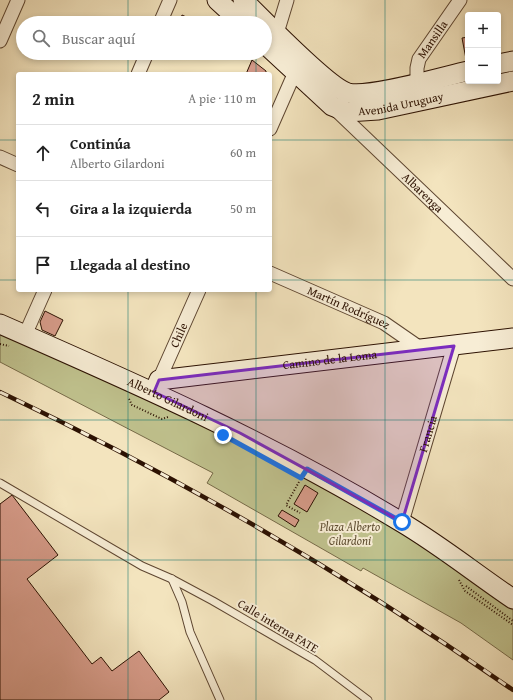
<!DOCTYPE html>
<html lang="es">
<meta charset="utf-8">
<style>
:root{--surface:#fff;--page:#f2f2f2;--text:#222;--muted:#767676;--line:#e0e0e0}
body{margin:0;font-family:"Gentium Book Plus",serif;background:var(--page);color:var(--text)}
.controls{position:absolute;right:12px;top:12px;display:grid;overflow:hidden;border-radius:4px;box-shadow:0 2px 6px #0003}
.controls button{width:36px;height:36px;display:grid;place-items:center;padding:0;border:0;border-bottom:1px solid var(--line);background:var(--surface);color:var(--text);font:20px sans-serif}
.stop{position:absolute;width:12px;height:12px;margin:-9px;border:3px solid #1a73e8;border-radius:50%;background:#fff}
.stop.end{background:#1a73e8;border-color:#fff;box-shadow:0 1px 4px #0008}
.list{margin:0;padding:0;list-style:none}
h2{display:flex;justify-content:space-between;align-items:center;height:52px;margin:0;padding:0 16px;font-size:17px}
h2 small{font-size:13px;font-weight:400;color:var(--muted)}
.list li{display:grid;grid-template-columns:26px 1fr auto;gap:12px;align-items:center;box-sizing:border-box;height:56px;padding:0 16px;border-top:1px solid var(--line)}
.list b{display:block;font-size:15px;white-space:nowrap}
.list p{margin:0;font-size:13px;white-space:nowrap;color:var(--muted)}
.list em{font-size:13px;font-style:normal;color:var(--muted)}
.icon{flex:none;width:22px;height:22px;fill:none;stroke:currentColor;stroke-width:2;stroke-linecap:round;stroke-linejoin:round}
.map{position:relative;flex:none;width:513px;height:700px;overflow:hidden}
.search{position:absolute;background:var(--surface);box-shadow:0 2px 6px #0003;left:16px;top:16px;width:256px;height:44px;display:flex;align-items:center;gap:10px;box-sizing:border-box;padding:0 14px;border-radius:22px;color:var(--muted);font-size:15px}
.panel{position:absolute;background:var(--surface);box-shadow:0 2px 6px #0003;left:16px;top:72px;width:256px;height:220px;border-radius:4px}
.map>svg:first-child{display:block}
</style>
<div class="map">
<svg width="513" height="700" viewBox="0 0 513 700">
<rect width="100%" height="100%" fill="#f3e4be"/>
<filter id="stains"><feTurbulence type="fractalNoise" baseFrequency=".005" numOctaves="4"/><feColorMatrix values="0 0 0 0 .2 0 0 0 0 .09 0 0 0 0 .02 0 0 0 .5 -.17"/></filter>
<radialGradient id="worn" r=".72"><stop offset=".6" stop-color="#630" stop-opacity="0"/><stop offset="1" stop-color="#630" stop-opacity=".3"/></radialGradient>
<path fill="#c0c28e" stroke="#766a48" d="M0,329L282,463L402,531L513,610V660L461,623L363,568L361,571L207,483L213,473L0,362Z"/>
<g fill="#d69b89" stroke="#2c1102">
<path d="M182,15L199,23H179Z"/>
<path d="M468,37V58L466,59L462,38Z"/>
<path d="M252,60L266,71V74H246Z"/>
<path d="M45,311L63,320L55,336L42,330L40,322Z"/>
<path d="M305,485L318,493L307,512L294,504Z"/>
<path d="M12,495L58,555L27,579L92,664L101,657L112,671L139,651L169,692L159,700H0V504Z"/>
<path d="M282,510L299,520L295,527L278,516Z"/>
</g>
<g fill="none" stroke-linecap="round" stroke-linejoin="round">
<defs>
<g id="lane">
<path d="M0,483L142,566L172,579L213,601L315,660L368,700"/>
<path d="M172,579L182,602L190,632L220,700"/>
</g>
<g id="street">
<path d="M160,23L170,0"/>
<path d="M277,33L287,0"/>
<path d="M0,41L18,0"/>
<path d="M138,74L147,53"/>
<path id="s1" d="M417,83V68L419,59L460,0"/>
<path id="s2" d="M335,109L513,279"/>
<path d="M270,129L295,72"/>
<path d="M0,157L18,165"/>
<path id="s3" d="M270,273L384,323L423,350"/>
<path d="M25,335L45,290"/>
<path id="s4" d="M159,380L199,290"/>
<path id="s5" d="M402,522L454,346"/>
</g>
<g id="secondary">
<path d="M217,0L242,23"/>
<path d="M243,0C262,18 327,87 348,93C370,98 442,77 468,71"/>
<path id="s6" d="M265,44L332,106L347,112L378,110L513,81"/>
<path d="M498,64L513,61"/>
<path id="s7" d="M0,324C137,384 273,444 401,522C440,545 476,574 513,599"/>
<path id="s8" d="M154,392L159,380L513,338"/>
</g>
</defs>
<use href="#lane" stroke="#5e4631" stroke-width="9"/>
<use href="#street" stroke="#5e4631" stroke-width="15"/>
<use href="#secondary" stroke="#2c1102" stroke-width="21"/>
<g stroke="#2c1102" stroke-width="2" stroke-dasharray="1 2" stroke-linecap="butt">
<path d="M0,344L9,346"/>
<path d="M129,399L132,405L162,419L168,417"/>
<path d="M299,482L286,505L300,513"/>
<path d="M459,580L465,591L513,625"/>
<path d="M466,586L513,621"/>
</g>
<use href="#lane" stroke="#f7edd5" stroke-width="7"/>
<use href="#street" stroke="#f7edd5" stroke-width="13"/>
<use href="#secondary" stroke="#f7edd5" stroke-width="19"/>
<defs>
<path id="rail" d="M0,392C179,477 351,577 513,690"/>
</defs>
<use href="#rail" stroke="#2c1102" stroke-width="4.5"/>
<use href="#rail" stroke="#f7edd5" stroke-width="3" stroke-dasharray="9" stroke-linecap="butt"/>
</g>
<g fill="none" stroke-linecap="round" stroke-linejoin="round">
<path stroke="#1a73e8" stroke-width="5" d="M223,435L301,478L307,469L402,522"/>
</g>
<path fill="#7b2cbf" fill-opacity="0.2" stroke="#7b2cbf" stroke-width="3" stroke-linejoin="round" d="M454,346L402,522L240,433L154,392L159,380Z"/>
<path fill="none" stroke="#0f766e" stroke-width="1" stroke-opacity="0.55" d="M128,0V23M256,0V23M385,0V700M128,53V74M256,53V74M0,140H18M270,140H513M0,280H18M270,280H513M128,290V700M256,290V700M0,420H513M0,560H513"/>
<g text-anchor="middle" stroke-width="4" stroke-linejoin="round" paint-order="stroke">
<g font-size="12" fill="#2c1102" stroke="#f7edd5">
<text dy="4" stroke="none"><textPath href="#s1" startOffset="48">Mansilla</textPath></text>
<text dy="4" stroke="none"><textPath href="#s6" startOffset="162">Avenida Uruguay</textPath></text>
<text dy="4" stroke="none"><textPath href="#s2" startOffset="121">Albarenga</textPath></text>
<text dy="4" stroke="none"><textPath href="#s3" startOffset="86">Martín Rodríguez</textPath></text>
<text dy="4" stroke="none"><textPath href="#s4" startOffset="49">Chile</textPath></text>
<text dy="4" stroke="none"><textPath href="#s8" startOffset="185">Camino de la Loma</textPath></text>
<text dy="4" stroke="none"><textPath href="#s7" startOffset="184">Alberto Gilardoni</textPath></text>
<text dy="4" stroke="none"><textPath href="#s5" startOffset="92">Francia</textPath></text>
<text transform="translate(278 626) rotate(31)" y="4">Calle interna FATE</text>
</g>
<g font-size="12" font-style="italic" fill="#604f33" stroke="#f7edd5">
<text x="350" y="531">Plaza Alberto<tspan x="350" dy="14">Gilardoni</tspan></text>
</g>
</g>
<rect width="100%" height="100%" filter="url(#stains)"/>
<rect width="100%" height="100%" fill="url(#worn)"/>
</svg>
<div class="controls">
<button>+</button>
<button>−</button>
</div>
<div class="stop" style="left:402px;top:522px"></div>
<div class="stop end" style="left:223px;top:435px"></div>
<div class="search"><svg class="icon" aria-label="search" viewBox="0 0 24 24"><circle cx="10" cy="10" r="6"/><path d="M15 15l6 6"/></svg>Buscar aquí</div>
<section class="panel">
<h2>2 min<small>A pie · 110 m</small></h2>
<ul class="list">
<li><svg class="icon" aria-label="ahead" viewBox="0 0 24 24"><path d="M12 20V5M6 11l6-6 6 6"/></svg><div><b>Continúa</b><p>Alberto Gilardoni</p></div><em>60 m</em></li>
<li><svg class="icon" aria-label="left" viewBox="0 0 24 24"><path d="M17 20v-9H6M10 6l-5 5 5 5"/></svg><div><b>Gira a la izquierda</b></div><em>50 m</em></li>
<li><svg class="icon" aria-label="arrive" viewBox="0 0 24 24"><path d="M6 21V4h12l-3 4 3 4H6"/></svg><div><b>Llegada al destino</b></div></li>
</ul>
</section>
</div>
